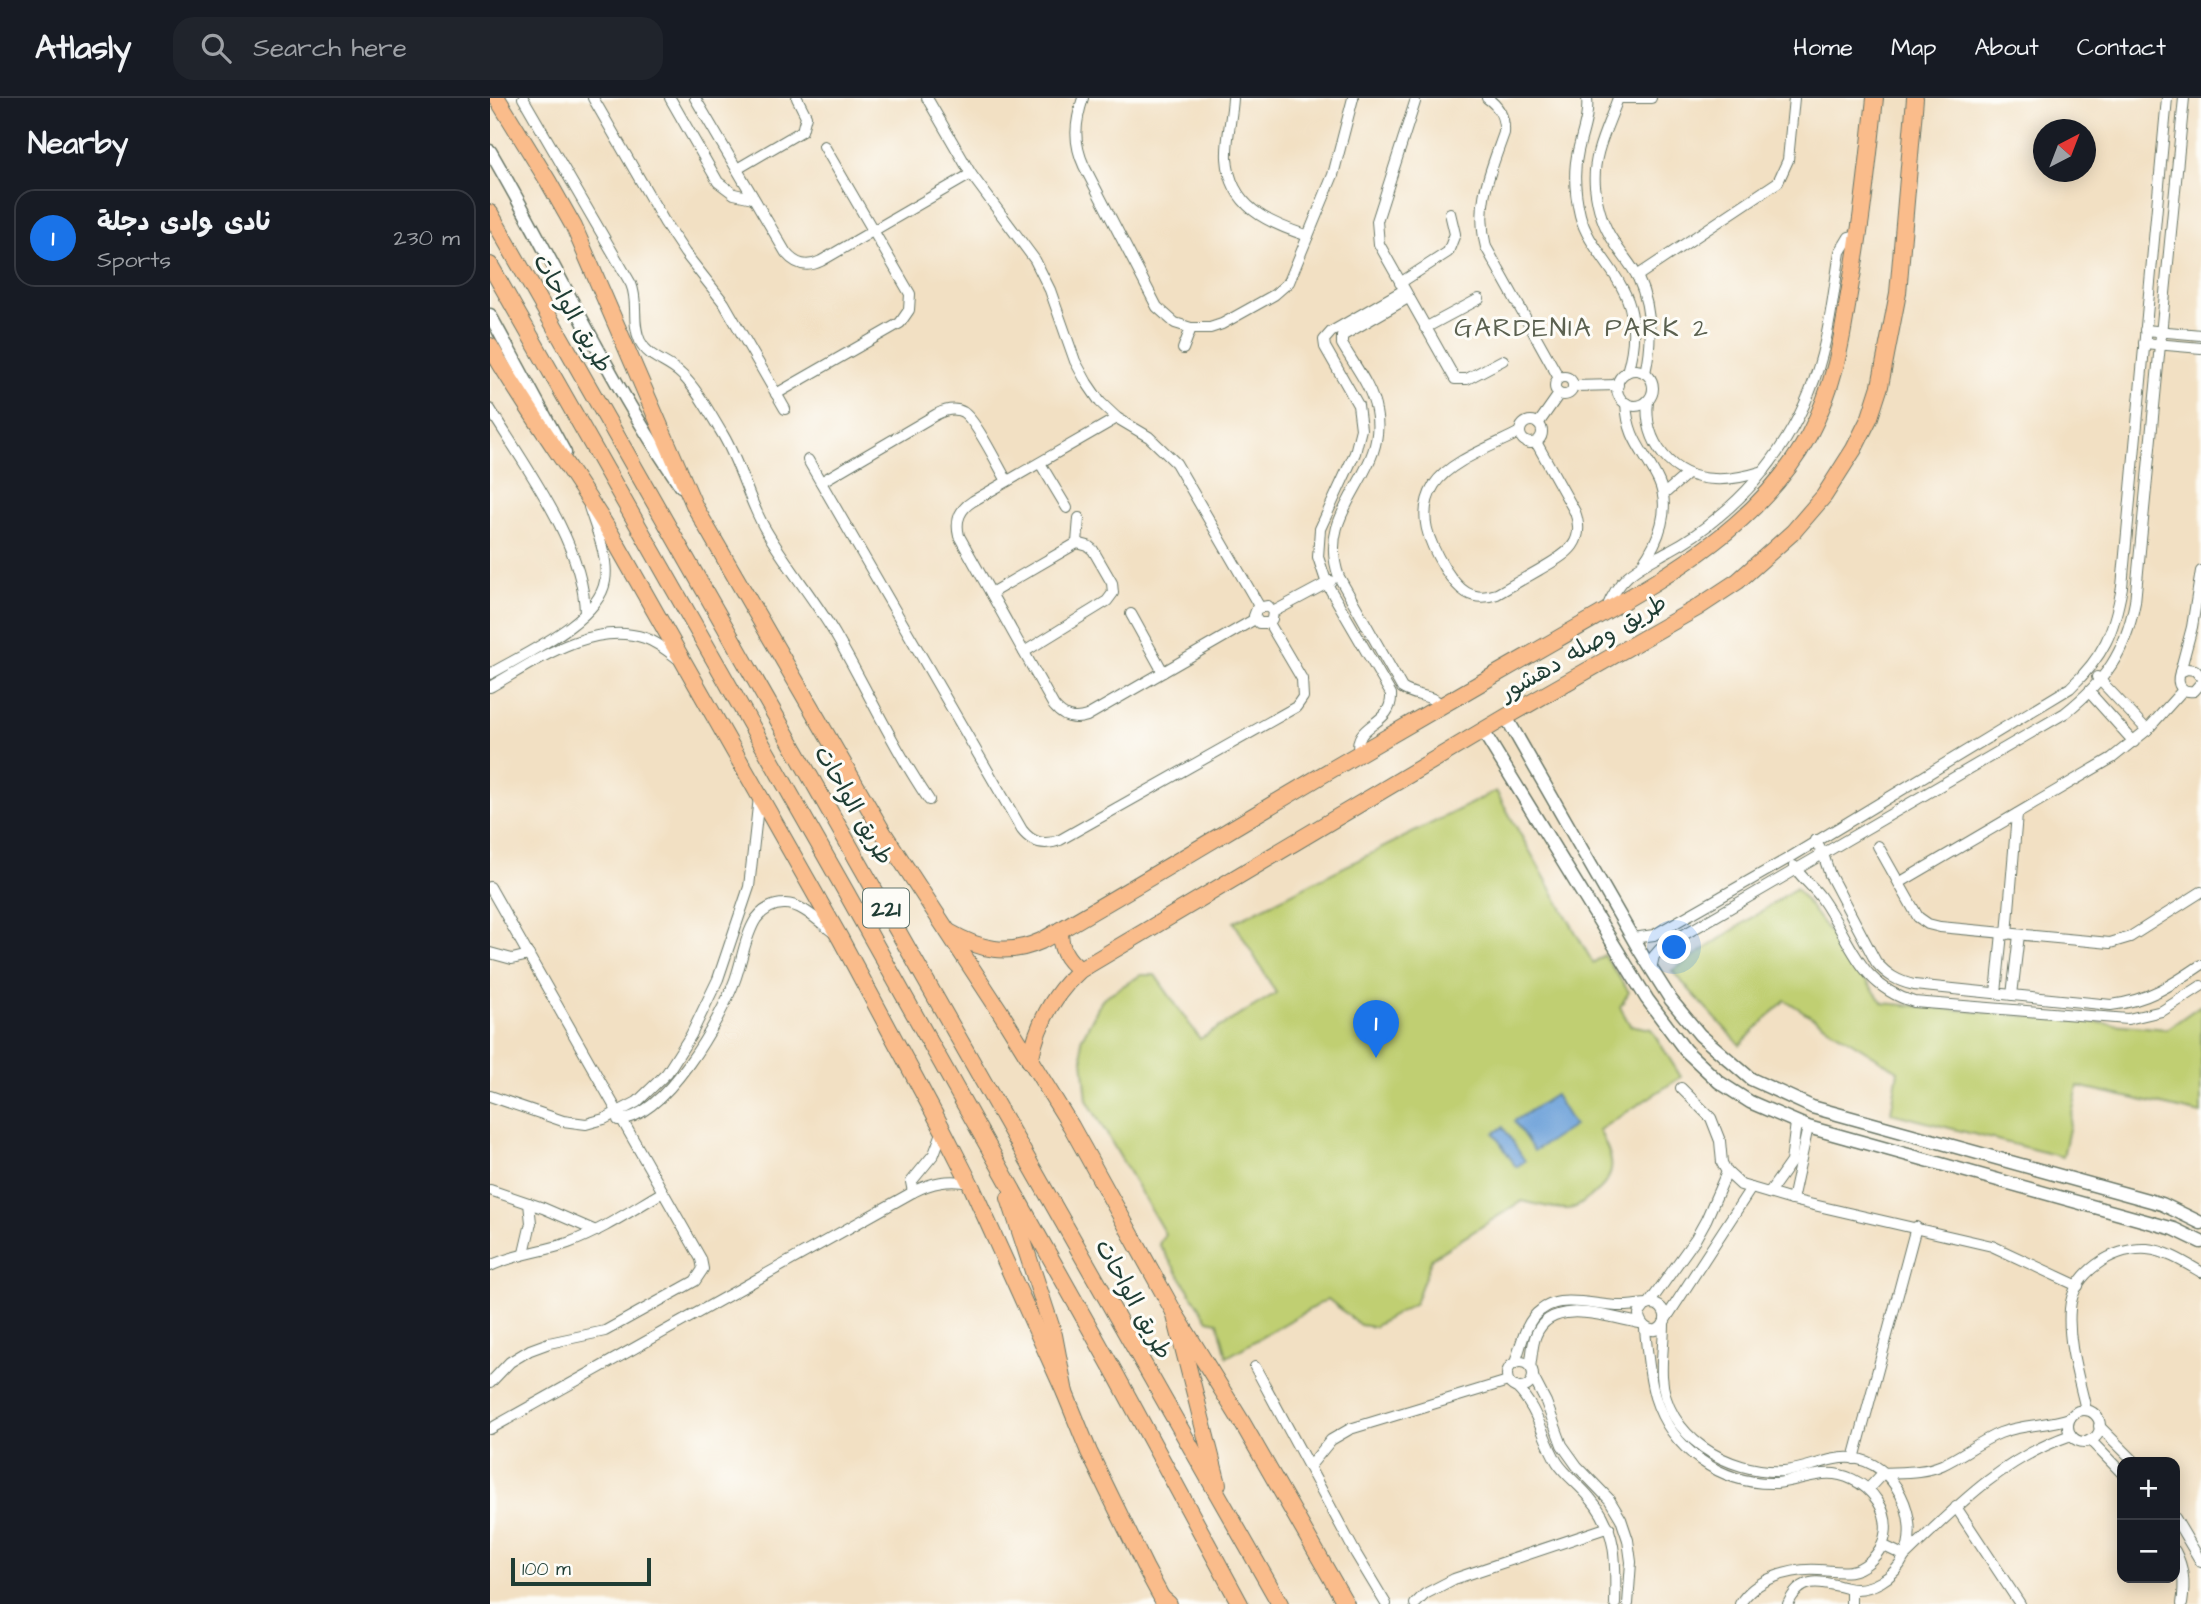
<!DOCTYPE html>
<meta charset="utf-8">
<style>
:root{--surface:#171b24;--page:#20242c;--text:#f1f3f6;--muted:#9ea1a6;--line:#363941;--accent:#1a73e8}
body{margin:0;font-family:"Architects Daughter","Playpen Sans Arabic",sans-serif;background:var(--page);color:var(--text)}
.controls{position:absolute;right:21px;bottom:21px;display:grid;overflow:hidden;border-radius:14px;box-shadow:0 4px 18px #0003}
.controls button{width:63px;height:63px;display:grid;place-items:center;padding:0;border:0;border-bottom:2px solid var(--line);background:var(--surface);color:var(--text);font:35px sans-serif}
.compass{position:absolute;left:1543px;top:21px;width:63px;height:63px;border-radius:50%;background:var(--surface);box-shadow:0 4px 18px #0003;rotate:42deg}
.scale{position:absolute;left:21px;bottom:18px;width:140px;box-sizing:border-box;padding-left:7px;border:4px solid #1f3d34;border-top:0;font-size:19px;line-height:24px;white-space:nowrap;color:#1f3d34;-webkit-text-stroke:5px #fdfcf7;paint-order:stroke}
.you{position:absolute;left:1185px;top:850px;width:24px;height:24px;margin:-18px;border:5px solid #fff;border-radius:50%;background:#1a73e8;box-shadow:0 0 0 10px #1a73e833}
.badge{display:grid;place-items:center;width:46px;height:46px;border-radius:50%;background:var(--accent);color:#fff;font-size:23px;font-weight:700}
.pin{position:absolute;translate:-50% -58px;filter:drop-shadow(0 2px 4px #0008)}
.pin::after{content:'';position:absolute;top:37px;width:24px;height:21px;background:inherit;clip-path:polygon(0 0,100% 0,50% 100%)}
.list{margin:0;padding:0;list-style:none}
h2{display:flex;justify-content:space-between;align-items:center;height:91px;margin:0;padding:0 28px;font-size:30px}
h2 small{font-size:23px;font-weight:400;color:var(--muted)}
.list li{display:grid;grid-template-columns:46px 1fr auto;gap:21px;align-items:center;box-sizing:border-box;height:98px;margin:0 14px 14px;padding:0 14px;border:2px solid var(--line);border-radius:21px}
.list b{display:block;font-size:26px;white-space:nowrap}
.list p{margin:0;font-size:23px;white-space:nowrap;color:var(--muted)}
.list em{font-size:23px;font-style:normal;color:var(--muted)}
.icon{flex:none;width:38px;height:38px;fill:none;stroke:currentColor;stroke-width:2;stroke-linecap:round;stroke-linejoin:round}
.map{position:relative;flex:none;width:1711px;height:1506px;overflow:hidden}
header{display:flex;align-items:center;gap:42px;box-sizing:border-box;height:98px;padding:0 35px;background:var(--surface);border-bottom:2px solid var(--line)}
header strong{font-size:33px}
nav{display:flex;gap:38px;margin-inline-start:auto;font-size:24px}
.search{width:490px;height:63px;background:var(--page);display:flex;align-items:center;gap:18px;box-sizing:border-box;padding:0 24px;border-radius:21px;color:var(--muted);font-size:26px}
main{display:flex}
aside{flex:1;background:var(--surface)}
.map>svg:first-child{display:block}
</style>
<header>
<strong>Atlasly</strong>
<div class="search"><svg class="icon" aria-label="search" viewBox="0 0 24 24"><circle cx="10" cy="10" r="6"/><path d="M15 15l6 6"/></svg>Search here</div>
<nav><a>Home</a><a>Map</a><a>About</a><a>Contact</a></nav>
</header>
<main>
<aside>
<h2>Nearby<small></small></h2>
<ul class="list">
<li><span class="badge">1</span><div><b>نادى وادى دجلة</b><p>Sports</p></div><em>230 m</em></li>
</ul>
</aside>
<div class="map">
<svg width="1711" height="1506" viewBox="0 0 1711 1506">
<rect width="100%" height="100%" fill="#fdfcf7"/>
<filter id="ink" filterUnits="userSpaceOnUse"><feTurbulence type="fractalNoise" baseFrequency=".0143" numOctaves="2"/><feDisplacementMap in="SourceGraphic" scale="14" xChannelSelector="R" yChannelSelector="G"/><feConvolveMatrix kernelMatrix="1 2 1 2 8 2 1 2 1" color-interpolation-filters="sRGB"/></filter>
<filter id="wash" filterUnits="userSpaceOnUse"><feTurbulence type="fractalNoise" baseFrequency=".00686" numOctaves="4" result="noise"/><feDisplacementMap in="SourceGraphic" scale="28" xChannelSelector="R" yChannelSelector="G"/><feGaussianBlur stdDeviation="1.57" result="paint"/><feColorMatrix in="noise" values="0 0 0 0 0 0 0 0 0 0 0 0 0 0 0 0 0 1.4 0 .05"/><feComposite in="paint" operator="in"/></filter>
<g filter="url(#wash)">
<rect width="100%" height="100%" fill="#f2e0c3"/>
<g fill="#c0cf72" stroke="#708653" stroke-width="2">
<path d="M1006,693L1103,865L1114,857L1139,894L1130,909L1140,927L1161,931L1191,979L1109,1032C1124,1062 1130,1078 1100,1099C1093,1104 1086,1112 1076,1111C1062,1111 1046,1106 1032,1103L942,1160L925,1205L883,1229L870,1227L838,1201L737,1259L728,1224L718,1222L669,1146L675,1136L597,1002L591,942L613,900L651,877H665L710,941L786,895L744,824Z"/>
<path d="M1306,790L1393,905L1677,931L1711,907V1016L1588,988L1573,1059L1401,1015L1408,973L1295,902L1250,947L1182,873Z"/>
</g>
<g fill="#6da1d9" stroke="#466f86" stroke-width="2">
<path d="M1065,997L1084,1028L1044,1053L1024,1023Z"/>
<path d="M1013,1029L1035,1063L1026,1069L1004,1035Z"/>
</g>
</g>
<g filter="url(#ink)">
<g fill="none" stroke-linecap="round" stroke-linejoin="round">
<defs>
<g id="minor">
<path d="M33,0L141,186C149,204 141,224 150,243C159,261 178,263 191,276C206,289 222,319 233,337C250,366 258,400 274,429C295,466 323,499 345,536C377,591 403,649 439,702"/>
<path d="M103,0L175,125L195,155L234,205L295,311"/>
<path d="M180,0L228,84L244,96L263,100"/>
<path d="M205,0L296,155C306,167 317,170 331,163L481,76"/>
<path d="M437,0L481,76L545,162L560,192L585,263L597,285L610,304L627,320L659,339L686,365L769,508"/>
<path d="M593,0C585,25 583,44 594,68L667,209L685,225L701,230H720L732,226L784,197L799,184L843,77L863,0"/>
<path d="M743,0C742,20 736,40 737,60C740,109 778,125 818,138"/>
<path d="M997,0C1010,9 1015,20 1014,35C1000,75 985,106 996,149L1069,280"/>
<path d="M1097,0C1099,19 1092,35 1088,53C1083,74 1085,96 1090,117C1097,144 1117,162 1130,186C1147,214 1146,244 1137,274"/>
<path d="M1128,0C1118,29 1102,56 1105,88C1107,107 1113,128 1124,144C1131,156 1142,167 1148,180C1162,210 1162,243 1155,275"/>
<path d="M1130,0H1161"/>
<path d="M925,4L887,123L889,146L965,281H977L1013,262"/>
<path d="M247,71L312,33L316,18L307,0"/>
<path d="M1147,178L1288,84L1298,62L1304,0"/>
<path d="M910,185L958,154L965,136L960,115"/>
<path d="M918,200L852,238V246C864,267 882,289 886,313C899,377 824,410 849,479L912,590C925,599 941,596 952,607"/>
<path d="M935,230L989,201"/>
<path d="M1655,232L1711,237"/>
<path d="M1654,245L1711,250"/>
<path d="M693,251L701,230"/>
<circle cx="1145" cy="290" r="18"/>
<circle cx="1074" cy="288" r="9"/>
<path d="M1084,288L1128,287"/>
<path d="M286,296L410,225L419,212L420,196L334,48"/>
<path d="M1158,303C1153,344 1182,380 1224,381C1241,382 1258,378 1274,373"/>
<path d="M1136,305C1138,344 1155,353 1169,384C1181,411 1169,443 1152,466"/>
<path d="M0,311C35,368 94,446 95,515"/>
<path d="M627,320L483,403C470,411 465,422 469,438L564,608C573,619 583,623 597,618L765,521"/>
<circle cx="1041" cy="334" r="11"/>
<path d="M1048,326L1069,296"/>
<path d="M1030,334C1006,347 959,363 944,387C926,416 939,445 955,471C968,491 981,505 1007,496C1021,488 1035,480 1049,472C1074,457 1097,447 1085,414L1046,344"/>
<path d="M318,362L532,732C542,745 554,748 570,742L806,609L813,599L812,581L779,525"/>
<path d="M550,365L577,410"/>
<path d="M331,384L447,316C455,312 464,309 473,314C486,322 508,368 517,383"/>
<path d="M1173,397L1197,376"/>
<path d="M587,445L589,420"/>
<path d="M501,495L587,445L598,448L603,452L622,485L623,495L617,503L534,554"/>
<path d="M1116,512C1130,476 1148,470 1180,452C1197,443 1213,432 1228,419C1282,375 1320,313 1335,244C1342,215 1345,184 1350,154L1359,139L1370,136"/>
<path d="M783,514L778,508L767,510L764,518L769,525H779L782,521L783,514L841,483"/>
<path d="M641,516L673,574"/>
<path d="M1690,574L1702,529L1711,473"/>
<path d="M0,576C32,557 109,523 115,483C119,460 106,431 99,409"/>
<path d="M1607,579L1657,632"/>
<path d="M1711,579L1705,572L1697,571L1690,574C1686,586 1691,595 1704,593L1711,585"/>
<path d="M0,589C44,564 102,522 155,540C167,544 178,553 187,560"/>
<path d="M1600,595L1644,644"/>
<path d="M869,655C862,624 903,629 901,596L837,486L828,459L830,431L865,355L871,331L868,307L835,249L834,242L841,234L914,192"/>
<path d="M1325,742L1333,756L1340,777L1386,864C1397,877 1407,883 1424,887L1621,907C1657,903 1682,887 1711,867"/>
<path d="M1388,748L1428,819L1438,826L1450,829L1620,845L1640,839L1711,794"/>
<path d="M1304,768C1312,781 1324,789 1332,801C1362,844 1368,887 1424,904L1638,921L1672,913L1711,888"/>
<path d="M1409,785L1622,660L1657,632L1693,592"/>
<path d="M0,789L211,1161L213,1171L205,1183L115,1233L59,1245L40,1252L20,1264L0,1285"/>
<path d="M1517,836L1527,716"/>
<path d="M1143,840L1164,837L1299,760L1580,590C1614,558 1624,534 1632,489L1677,0"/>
<path d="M0,855L22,861L39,857"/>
<path d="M1161,871L1164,858L1171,850L1575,615C1615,583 1635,556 1645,504L1694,0"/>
<path d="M1506,895L1512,835"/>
<path d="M1522,897L1529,837"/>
<path d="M1191,990L1221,1020L1230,1043L1232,1065L1237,1074L1251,1087L1302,1102L1502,1148L1588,1188"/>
<path d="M0,998L73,1023L96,1026L114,1021L147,1004L177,975L201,937L228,881L259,789L269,699"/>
<path d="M128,1022C176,1019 230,922 245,882C252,863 255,838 266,821C273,812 283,806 294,806C312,805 330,825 344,835"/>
<path d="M0,1092L53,1110L106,1133"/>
<path d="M423,1094L421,1084L444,1056L453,1032"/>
<path d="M1279,1095L1301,1064L1306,1025"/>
<path d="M1302,1102L1318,1029"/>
<path d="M34,1155L41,1125L39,1105"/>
<path d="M0,1168C25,1156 52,1154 78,1145C111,1133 142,1112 173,1094"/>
<path d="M1158,1207L1206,1140L1216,1122L1237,1074"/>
<path d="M1175,1222L1261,1090"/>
<path d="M1174,1225C1174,1243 1171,1261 1172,1278C1175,1339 1238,1376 1294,1373C1317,1372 1339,1358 1362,1360C1405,1364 1432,1422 1414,1459C1405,1479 1380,1495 1357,1490C1332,1484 1312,1476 1298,1506"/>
<path d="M1155,1231C1157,1252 1159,1279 1165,1299C1181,1351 1231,1387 1286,1385C1300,1384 1313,1379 1327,1377C1377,1367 1421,1427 1379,1464C1363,1478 1348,1473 1329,1472C1301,1470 1265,1481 1250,1506"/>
<circle cx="1030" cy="1277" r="13"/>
<path d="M1025,1265C1031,1248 1035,1223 1051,1212C1056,1208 1063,1205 1070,1204C1091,1201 1114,1209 1135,1208C1144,1208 1160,1204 1167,1207C1174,1210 1177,1219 1174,1225C1166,1240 1149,1229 1149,1216L1155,1208"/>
<path d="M765,1269L866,1456L896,1506"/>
<path d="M1040,1269C1042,1259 1042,1246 1046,1237C1061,1198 1120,1220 1150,1225"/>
<path d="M1043,1279L1056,1304L1072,1347L1087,1368L1119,1401L1131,1421L1138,1442L1141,1464L1138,1506"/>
<path d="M1026,1289C1048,1310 1052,1339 1067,1364C1076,1378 1090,1387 1100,1400C1128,1432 1126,1466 1125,1506"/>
<path d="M1596,1312C1589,1280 1577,1245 1580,1211C1583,1175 1622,1149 1657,1151C1677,1153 1694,1164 1711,1174"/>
<circle cx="1594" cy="1328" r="16"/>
<path d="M1609,1328L1645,1364"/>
<path d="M0,1331L423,1094C442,1084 459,1081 480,1085"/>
<path d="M1600,1342L1632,1375"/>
<path d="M1364,1361L1426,1129"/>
<path d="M819,1369L841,1342L860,1331L1018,1283"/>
<path d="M1379,1390L1393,1375C1412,1374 1434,1375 1452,1367C1472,1358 1490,1343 1510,1335C1533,1326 1557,1328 1580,1320"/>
<path d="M1466,1409L1530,1506"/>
<path d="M1685,1420L1711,1464"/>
<path d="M1392,1447L1415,1458C1466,1409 1512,1361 1581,1337"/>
<path d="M1685,1453C1694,1470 1695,1486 1692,1506"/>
<path d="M1361,1491V1506"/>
<path d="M925,1506L935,1496L964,1481L1119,1429"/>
</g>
<g id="tertiary">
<path d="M0,53C65,164 118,283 191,388"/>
<path d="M0,217L75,355"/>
<path d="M1016,619L1150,853L1181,902L1210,937L1261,981L1322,1009L1672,1106L1711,1125"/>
<path d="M993,633L1157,901L1195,952L1229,984L1260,1004L1318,1029L1684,1131L1711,1144"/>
</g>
<g id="primary">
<path d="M7,0L58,83L84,129L205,409L394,736L511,915L581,1028L684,1214L753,1326L856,1506"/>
<path d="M0,248C37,313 82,372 121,436L350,840L453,1032L480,1085L575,1295L599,1354L655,1469L675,1506"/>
<path d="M570,832C570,851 576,861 590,872"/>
<path d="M459,834C490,852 518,858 551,843C658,782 763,717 870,655C935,617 999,580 1064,543C1158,488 1265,437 1319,337C1344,289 1351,248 1359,196C1371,131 1378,66 1385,0"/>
<path d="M540,963C547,927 562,897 590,872L1016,619L1207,510L1248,483L1303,434L1334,398L1364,351L1380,319L1390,288L1408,195L1425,0"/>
</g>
<g id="trunk">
<path d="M0,115L790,1506"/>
<path d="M0,167L356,794L626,1277L750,1506"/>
<path d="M519,1100L564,1237L575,1295"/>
<path d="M684,1214L728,1386"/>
<path d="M672,1500L679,1506"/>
</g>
</defs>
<use href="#minor" stroke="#697666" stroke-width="12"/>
<use href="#tertiary" stroke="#697666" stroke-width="15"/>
<use href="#primary" stroke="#697666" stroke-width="18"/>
<use href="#trunk" stroke="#697666" stroke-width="18"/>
<use href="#minor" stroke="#fff" stroke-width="10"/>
<use href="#tertiary" stroke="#fff" stroke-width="12"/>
<use href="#primary" stroke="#fabc8b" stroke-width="16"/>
<use href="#trunk" stroke="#fabc8b" stroke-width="16"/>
</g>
</g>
<g text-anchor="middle" stroke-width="6" stroke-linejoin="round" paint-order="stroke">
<rect fill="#fdfcf7" stroke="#62766e" stroke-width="2" x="373" y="790.5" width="46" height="39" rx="5"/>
<g font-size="23" font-weight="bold" fill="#1f3d34">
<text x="396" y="818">221</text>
</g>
<g font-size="24" fill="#1f3d34" stroke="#fdfcf7">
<text transform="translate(83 215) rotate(60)" y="8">طريق الواحات</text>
<text transform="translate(1093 549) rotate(-30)" y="8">طريق وصله دهشور</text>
<text transform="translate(364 707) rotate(60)" y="8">طريق الواحات</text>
<text transform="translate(644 1201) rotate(61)" y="8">طريق الواحات</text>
</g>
<g font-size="26" letter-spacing="2" fill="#5b6150" stroke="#fdfcf7">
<text x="1092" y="238">GARDENIA PARK 2</text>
</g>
</g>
</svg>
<div class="controls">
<button>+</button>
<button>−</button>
</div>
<svg class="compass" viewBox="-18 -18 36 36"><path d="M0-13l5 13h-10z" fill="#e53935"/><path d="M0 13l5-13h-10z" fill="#9ea1a6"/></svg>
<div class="scale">100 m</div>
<div class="you"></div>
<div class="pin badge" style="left:886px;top:960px">1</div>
</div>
</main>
